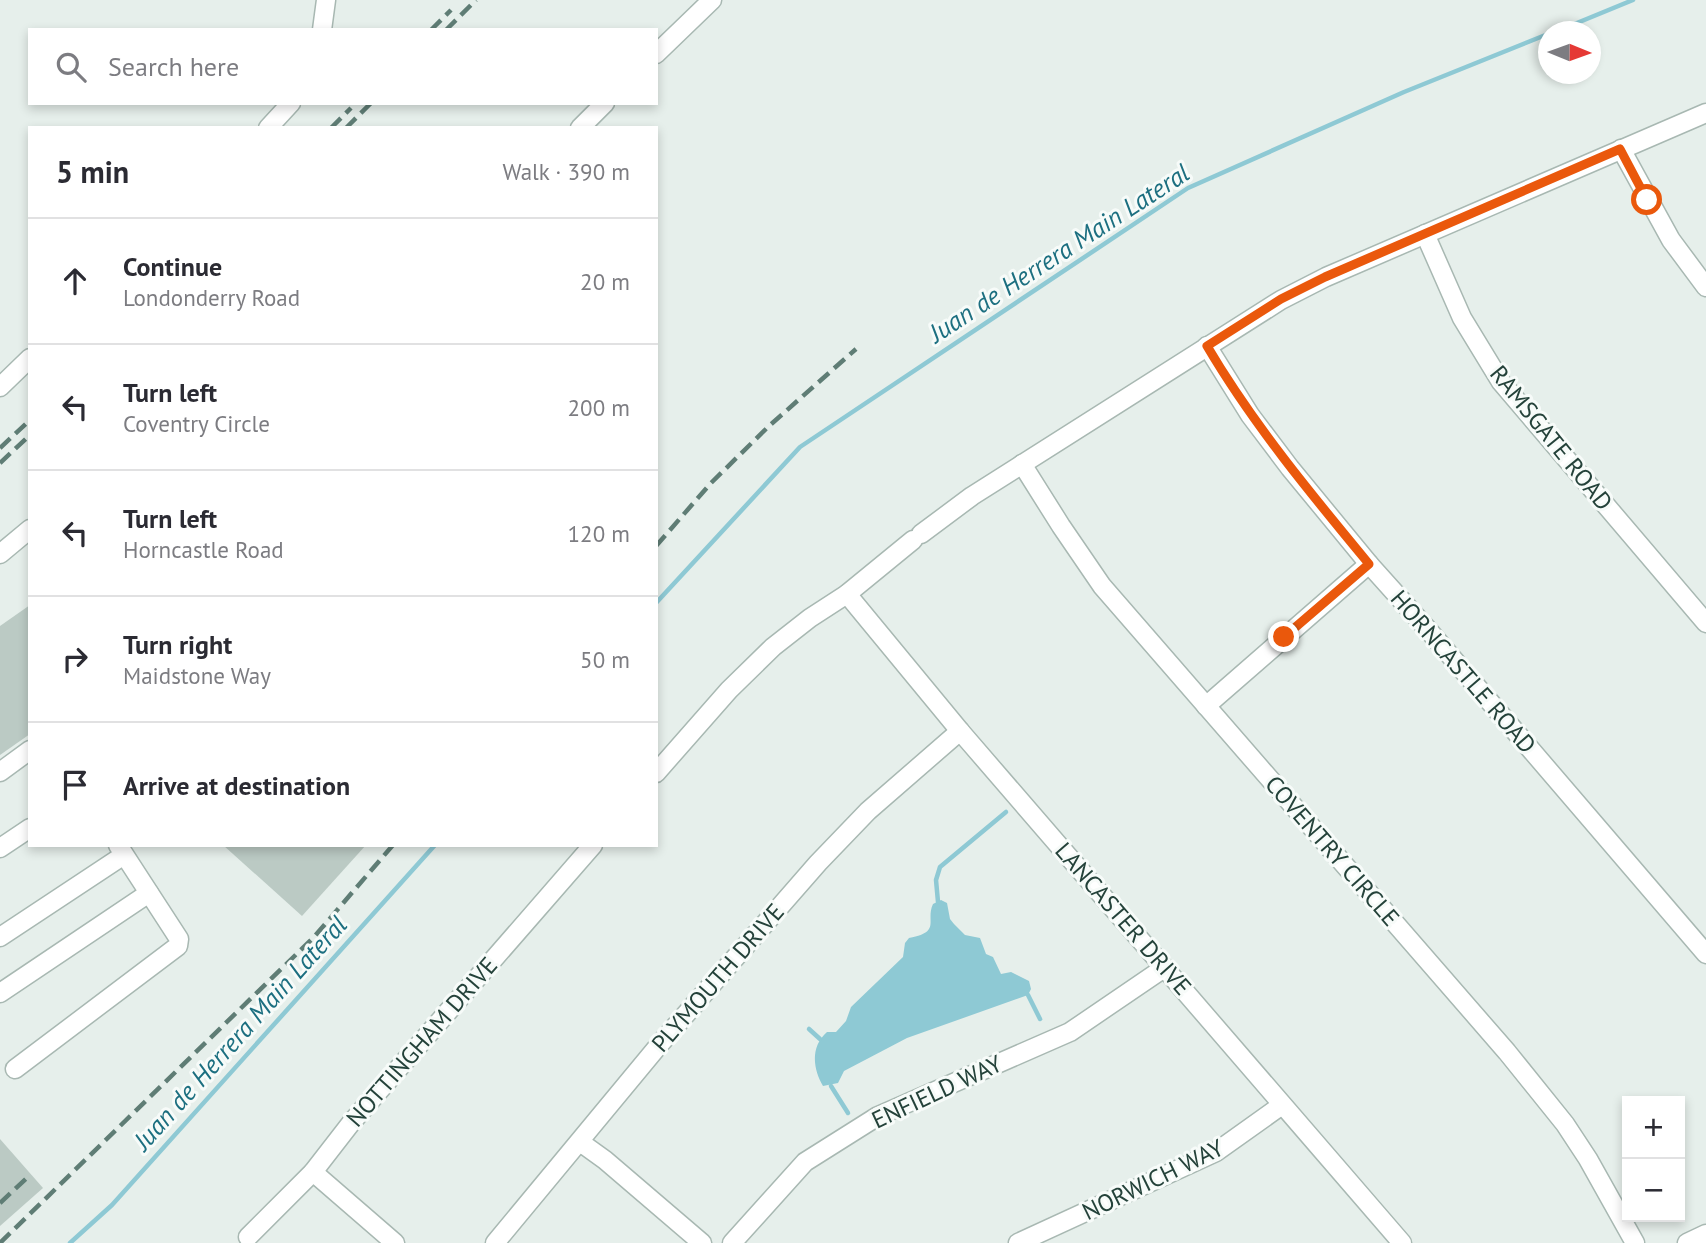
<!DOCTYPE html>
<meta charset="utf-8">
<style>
:root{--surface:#fff;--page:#f7f7f7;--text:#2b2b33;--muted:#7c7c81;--line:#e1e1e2}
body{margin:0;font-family:"PT Sans",sans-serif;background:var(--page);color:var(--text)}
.controls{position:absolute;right:21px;bottom:21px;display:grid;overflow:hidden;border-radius:0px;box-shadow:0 4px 10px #0003}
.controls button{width:63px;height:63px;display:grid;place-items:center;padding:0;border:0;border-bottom:2px solid var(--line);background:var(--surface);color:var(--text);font:35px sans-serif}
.compass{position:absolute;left:1538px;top:21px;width:63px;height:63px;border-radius:50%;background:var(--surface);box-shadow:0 4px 10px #0003;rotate:91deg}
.stop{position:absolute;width:21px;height:21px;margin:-16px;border:5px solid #ea580c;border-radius:50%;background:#fff}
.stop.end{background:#ea580c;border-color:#fff;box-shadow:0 2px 7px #0008}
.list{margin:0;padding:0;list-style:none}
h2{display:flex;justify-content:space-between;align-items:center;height:91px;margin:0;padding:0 28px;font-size:30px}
h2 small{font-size:23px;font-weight:400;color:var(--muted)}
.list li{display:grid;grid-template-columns:46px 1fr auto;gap:21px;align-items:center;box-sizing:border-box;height:126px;padding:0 28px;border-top:2px solid var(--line)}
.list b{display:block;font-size:26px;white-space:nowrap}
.list p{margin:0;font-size:23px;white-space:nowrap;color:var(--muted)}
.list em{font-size:23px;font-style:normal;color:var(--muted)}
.icon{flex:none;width:38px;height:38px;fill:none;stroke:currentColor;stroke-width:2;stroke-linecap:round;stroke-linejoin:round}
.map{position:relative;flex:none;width:1706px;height:1243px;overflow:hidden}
.search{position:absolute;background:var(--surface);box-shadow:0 4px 10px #0003;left:28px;top:28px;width:630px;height:77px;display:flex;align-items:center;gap:18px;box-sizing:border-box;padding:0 24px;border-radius:0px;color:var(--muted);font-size:26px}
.panel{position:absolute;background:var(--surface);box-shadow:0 4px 10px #0003;left:28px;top:126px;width:630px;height:721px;border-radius:0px}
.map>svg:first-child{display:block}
</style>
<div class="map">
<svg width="1706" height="1243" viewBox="0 0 1706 1243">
<rect width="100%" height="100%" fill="#e6efeb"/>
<path fill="#8ec9d4" d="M941,900L947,903L950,919L954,924L965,935L980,938L986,954L993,957L1001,974L1011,972L1029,981L1031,989L1028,995L907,1038L844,1071L838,1083L823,1086C813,1069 810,1047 827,1032H836L846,1021L851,1007L903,957L905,943L909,938C942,932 925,921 933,904Z"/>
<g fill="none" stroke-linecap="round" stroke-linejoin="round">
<g stroke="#8ec9d4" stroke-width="4.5">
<path d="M1555,32L1633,0"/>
<path d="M656,603L800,447L1188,188L1404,92L1548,34"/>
<path d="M938,902L936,880L940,867L1006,812"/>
<path d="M1028,995L1040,1019"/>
<path d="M809,1029L820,1039"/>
<path d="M831,1086L848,1113"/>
<path d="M70,1243L112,1205L435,845"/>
</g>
</g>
<g fill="#bbcac4">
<path d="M30,605V734L0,755V626Z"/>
<path d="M223,845H366L302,916Z"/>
<path d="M0,1139L43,1188L0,1226Z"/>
</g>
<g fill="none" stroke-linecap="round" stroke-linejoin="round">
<defs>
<g id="minor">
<path d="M322,30L326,0"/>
<path d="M656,54L712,0"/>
<path d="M268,128L291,103"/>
<path d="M580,128L605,103"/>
<path d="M1621,149L1671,240L1706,287"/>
<path d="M1425,234L1462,318L1501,382L1706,623"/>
<path d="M1207,346L1250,415L1290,468L1369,564L1430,632L1706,954"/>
<path d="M0,387L30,358"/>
<path d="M1022,464L1061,526L1102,586L1507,1052L1565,1124L1588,1159L1635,1243"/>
<path d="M921,534L972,496L1281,300L1326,277L1706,113"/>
<path d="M0,554L30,529"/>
<path d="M847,594L960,731L1402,1243"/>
<path d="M1206,706L1369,564"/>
<path d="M0,772L30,750"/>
<path d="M656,773L729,690L773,647L810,618L847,594L913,540"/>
<path d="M0,848L30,828"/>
<path d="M0,937L124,855"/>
<path d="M0,993L149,893"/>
<path d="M15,1069L178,946L179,939L118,845"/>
<path d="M580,1142L605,1160L702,1243"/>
<path d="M313,1172L395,1243"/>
<path d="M248,1237L313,1172L351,1123L593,845"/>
<path d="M495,1243L659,1045L818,863L868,811L960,731"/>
<path d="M732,1243L805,1162L878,1116L1070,1032L1164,968"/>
<path d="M1018,1243L1216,1152L1282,1105"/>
<path d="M1687,1243L1706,1234"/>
</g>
</defs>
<use href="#minor" stroke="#a8b8b2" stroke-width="21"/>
<use href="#minor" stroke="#fff" stroke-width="18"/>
<g stroke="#5f7d75" stroke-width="4.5" stroke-dasharray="14 7" stroke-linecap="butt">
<path d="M431,30L451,10"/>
<path d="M446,30L476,0"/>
<path d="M331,128L351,108"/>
<path d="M346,128L371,103"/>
<path d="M0,448L30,420"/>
<path d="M0,463L30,435"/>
<path d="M656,546L711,483L769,426L856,349"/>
<path d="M0,1203L28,1177"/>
<path d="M0,1243L314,937L393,845"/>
</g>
</g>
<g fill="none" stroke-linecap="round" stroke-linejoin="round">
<path stroke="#ea580c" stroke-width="9" d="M1284,637L1369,564C1311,494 1253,424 1207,346L1281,299L1325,277L1620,149L1647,200"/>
</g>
<g text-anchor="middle" stroke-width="6" stroke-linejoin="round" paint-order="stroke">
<g font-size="24" fill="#24423a" stroke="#f7fbf9">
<text transform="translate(1551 438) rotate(51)" y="8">RAMSGATE ROAD</text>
<text transform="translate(1463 672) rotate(49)" y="8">HORNCASTLE ROAD</text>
<text transform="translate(1332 851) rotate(49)" y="8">COVENTRY CIRCLE</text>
<text transform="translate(1123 919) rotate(49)" y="8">LANCASTER DRIVE</text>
<text transform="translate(718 978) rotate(-49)" y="8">PLYMOUTH DRIVE</text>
<text transform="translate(422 1042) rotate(-49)" y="8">NOTTINGHAM DRIVE</text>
<text transform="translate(937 1092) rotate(-25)" y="8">ENFIELD WAY</text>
<text transform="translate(1153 1180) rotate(-26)" y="8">NORWICH WAY</text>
</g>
<g font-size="26" font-style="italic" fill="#1c6f80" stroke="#f7fbf9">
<text transform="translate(1059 253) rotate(-33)" y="9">Juan de Herrera Main Lateral</text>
<text transform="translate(240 1033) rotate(-48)" y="9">Juan de Herrera Main Lateral</text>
</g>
</g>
</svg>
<div class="controls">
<button>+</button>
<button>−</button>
</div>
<svg class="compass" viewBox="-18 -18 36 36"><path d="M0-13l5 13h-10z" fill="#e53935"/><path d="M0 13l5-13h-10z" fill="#7c7c81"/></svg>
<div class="stop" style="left:1647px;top:200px"></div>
<div class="stop end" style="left:1284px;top:637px"></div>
<div class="search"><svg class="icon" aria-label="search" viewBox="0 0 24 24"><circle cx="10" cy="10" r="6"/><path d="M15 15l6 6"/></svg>Search here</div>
<section class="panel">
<h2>5 min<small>Walk · 390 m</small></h2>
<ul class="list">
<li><svg class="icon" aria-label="ahead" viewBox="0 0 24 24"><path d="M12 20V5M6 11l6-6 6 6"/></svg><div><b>Continue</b><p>Londonderry Road</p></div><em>20 m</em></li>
<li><svg class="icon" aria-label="left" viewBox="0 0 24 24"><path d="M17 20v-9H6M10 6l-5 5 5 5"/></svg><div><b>Turn left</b><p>Coventry Circle</p></div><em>200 m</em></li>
<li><svg class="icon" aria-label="left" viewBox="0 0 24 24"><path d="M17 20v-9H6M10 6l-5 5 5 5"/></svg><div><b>Turn left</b><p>Horncastle Road</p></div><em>120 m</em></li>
<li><svg class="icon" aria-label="right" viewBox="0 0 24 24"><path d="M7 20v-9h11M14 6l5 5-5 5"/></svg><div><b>Turn right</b><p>Maidstone Way</p></div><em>50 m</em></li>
<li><svg class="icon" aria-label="arrive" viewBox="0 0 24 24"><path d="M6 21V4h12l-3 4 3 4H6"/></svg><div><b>Arrive at destination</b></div></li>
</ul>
</section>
</div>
